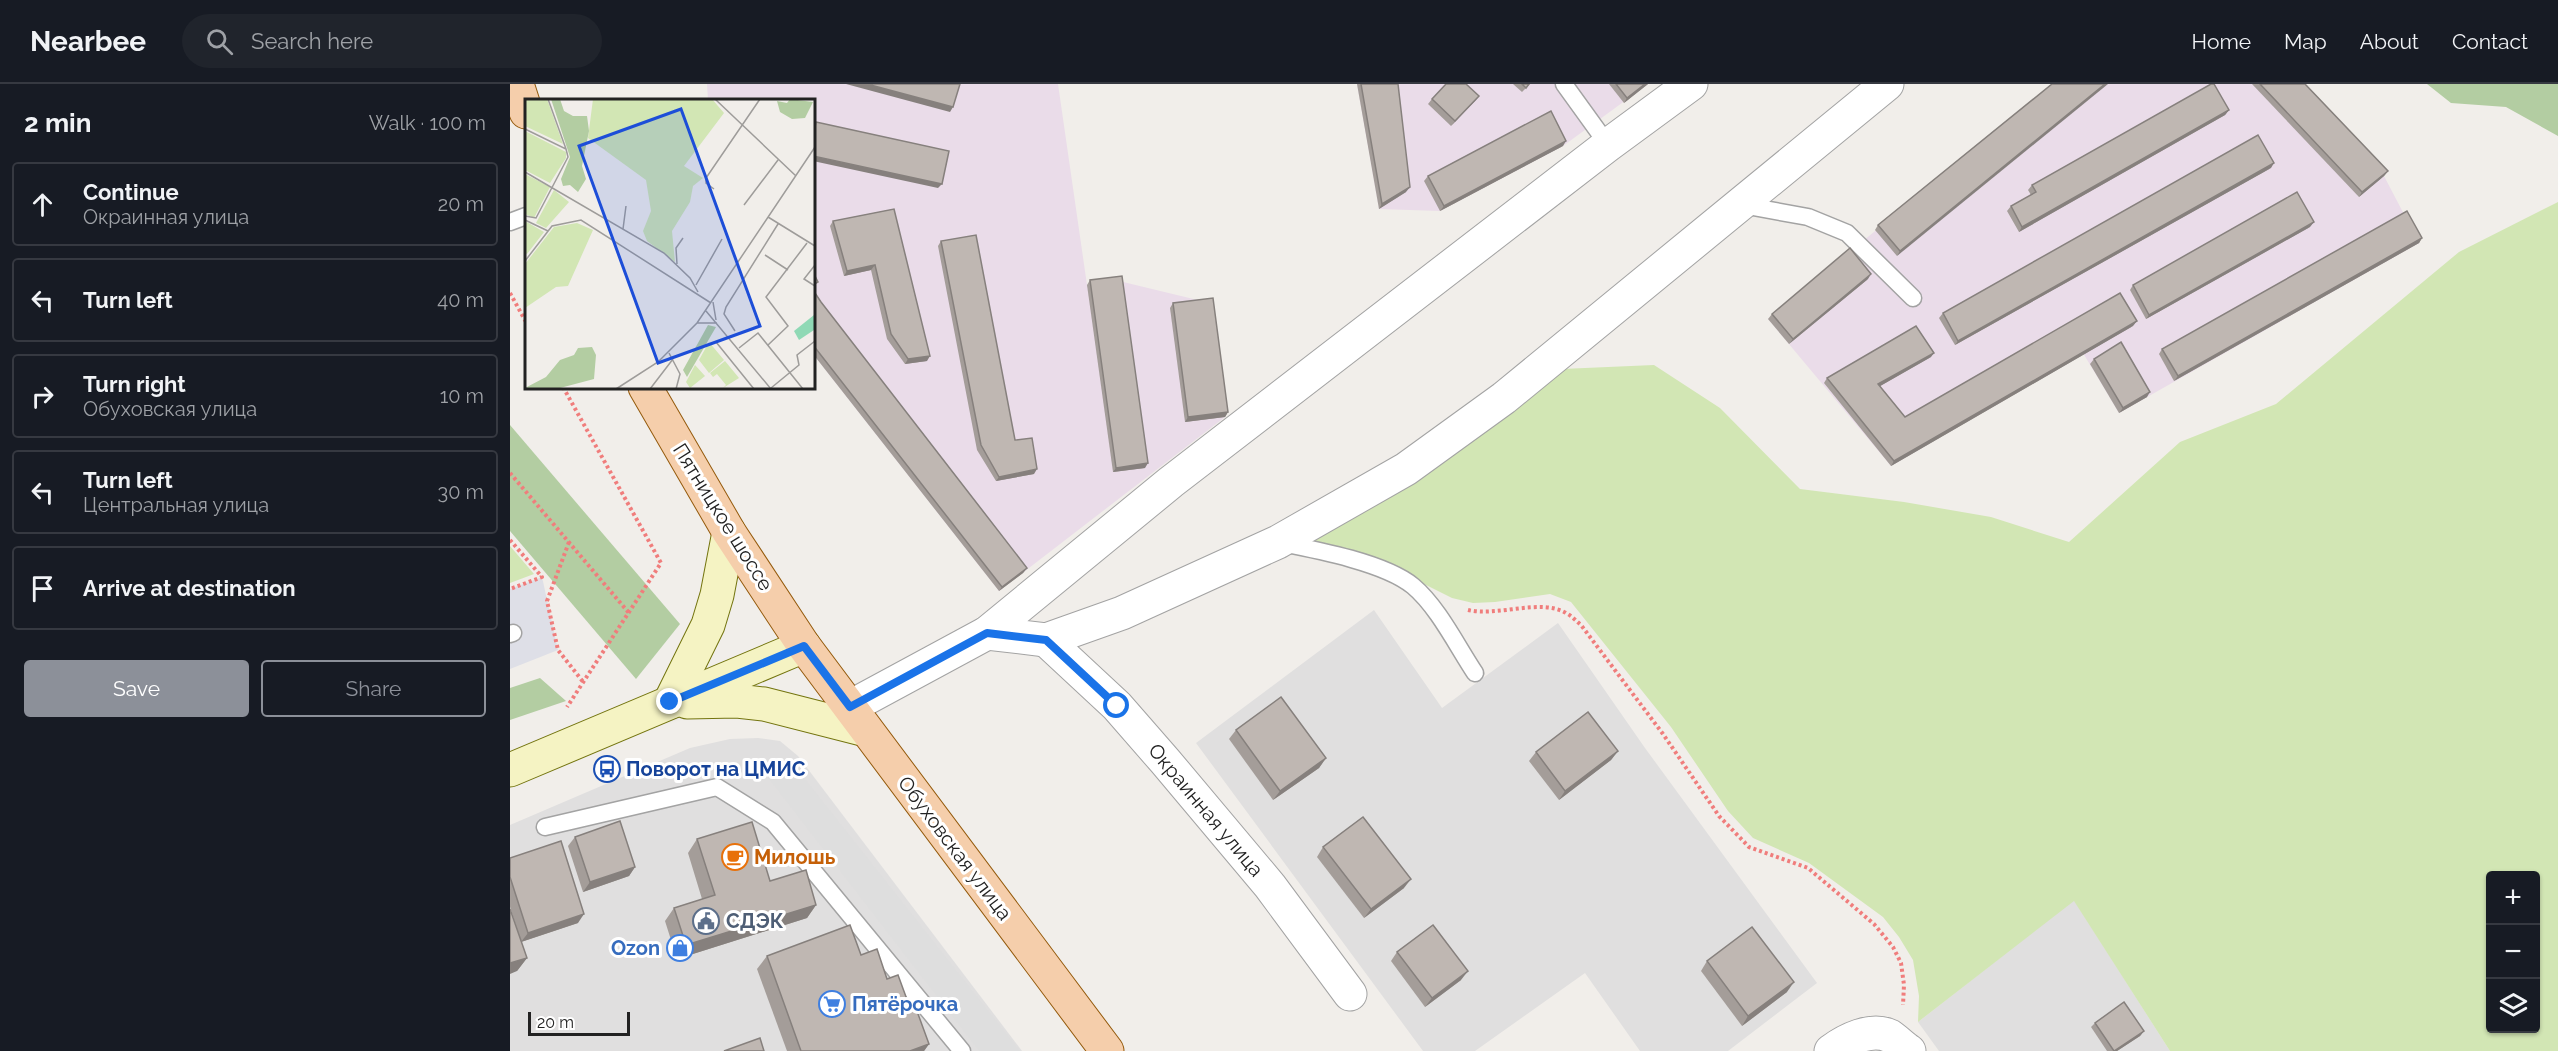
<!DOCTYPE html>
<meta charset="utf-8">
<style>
:root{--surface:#171b24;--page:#20242c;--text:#f1f3f6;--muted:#9ea1a6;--line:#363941;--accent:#8c9099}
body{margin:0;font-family:Raleway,sans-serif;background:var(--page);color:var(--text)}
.controls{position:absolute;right:18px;bottom:18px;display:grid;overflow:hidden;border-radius:6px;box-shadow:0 2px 4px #0004}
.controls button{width:54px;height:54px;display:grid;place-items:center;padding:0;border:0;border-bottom:2px solid var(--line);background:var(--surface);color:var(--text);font:30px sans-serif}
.scale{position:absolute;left:18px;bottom:15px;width:102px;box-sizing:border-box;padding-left:6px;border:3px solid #222;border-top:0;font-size:16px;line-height:21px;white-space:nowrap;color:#222;-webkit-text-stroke:4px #fff;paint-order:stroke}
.stop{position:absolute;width:18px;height:18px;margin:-14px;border:4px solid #1a73e8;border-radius:50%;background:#fff}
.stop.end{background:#1a73e8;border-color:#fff;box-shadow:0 2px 6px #0008}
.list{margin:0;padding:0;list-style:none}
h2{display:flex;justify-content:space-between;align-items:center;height:78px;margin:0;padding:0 24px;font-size:26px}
h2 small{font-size:20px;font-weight:400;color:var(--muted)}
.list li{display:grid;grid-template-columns:39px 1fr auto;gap:18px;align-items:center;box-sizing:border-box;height:84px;margin:0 12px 12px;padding:0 12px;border:2px solid var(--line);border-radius:6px}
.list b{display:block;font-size:22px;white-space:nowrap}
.list p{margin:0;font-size:20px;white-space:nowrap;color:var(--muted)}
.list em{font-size:20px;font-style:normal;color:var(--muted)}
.actions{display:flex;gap:12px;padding:18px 24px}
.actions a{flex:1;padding:14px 0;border:2px solid var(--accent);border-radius:6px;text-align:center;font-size:21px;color:var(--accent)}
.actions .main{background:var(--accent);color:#fff}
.icon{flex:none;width:33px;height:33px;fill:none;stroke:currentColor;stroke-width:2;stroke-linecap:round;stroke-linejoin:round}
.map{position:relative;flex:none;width:2048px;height:967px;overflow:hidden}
header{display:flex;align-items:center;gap:36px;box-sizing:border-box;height:84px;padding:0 30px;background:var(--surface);border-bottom:2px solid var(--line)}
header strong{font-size:28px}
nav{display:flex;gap:33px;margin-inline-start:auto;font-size:21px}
.search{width:420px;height:54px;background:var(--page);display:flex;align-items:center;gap:15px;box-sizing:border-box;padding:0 21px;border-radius:33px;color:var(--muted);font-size:22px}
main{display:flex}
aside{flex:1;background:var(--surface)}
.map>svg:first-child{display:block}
</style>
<header>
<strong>Nearbee</strong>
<div class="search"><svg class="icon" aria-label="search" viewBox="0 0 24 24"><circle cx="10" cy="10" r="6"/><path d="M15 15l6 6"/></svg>Search here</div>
<nav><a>Home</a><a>Map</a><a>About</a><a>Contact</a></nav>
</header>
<main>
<aside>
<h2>2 min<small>Walk · 100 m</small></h2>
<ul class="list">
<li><svg class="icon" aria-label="ahead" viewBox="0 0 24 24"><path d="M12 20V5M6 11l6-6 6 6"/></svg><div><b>Continue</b><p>Окраинная улица</p></div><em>20 m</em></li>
<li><svg class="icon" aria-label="left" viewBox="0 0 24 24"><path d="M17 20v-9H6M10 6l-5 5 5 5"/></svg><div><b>Turn left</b></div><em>40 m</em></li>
<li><svg class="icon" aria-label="right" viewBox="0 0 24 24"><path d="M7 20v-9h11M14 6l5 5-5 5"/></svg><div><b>Turn right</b><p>Обуховская улица</p></div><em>10 m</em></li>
<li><svg class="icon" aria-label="left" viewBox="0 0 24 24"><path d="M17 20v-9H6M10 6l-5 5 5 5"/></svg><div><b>Turn left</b><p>Центральная улица</p></div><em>30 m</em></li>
<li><svg class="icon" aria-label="arrive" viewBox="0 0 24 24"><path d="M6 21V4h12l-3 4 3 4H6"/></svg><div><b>Arrive at destination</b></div></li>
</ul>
<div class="actions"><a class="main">Save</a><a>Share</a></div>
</aside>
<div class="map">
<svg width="2048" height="967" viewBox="0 0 2048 967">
<rect width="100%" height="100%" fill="#f1eeea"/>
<g fill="#e0dfdf">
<path d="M864,526L932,624L1048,539L1135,664L1307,899L1218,967H1130L1075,889L965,967H913L686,659Z"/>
<path d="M248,654L270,657L288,672L512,967H0V741L180,664L220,655Z"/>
<path d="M1564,816L1660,967H1429L1408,938Z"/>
</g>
<g fill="#eadce9">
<path d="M197,0H548L577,201L609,197L700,219L715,333L489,507L303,270V16H198Z"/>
<path d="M847,0H1138L1053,62L930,127L869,125Z"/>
<path d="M1544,0H1787L1874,92L1909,159L1609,329L1573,269L1381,382L1258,235Z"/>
</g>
<g fill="#d2e6b4" fill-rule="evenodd">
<path d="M2048,118V967H1660L1564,817L1408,938L1409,912L1403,876L1389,853L1373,833L1299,779L1243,754L1218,727L1161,643L1061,518L1040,510L985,518L963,519L942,514L880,483L794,456L1052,285L1144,281L1210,324L1290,405L1394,418L1481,433L1559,458L1670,358L1766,320L1949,168ZM1980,792H2026V944H1980Z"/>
<path d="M0,462L24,490L0,499Z"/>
</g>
<g fill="#b3cda2">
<path d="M1917,0H2048V52L1996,23L1941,19Z"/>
<path d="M0,341L170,540L126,595L0,447Z"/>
<path d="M30,594L56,617L0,636V604Z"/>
</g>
<path fill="#dedede" d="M280,676L510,967H469L249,682Z"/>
<path fill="#dedfe7" d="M32,493L48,566L0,585V505Z"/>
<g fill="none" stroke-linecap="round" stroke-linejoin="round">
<defs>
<g id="lane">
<path d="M1054,0L1098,61"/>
<path d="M1232,121L1298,133L1337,149L1403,214"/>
<path d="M0,138L16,132"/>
<path d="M771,459C807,466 875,479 903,502C928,523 947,562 965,589"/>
<path d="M0,550L3,549"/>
<path d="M35,743L207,703L263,738L452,967"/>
</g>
<g id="street">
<path d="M477,549L536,556L612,529L768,458L896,385L994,314L1377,0"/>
<path d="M536,556L607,622L655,677L760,802L840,910"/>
<path d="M340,623L477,549L661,398L1098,61L1181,0"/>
<path d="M1321,967C1336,956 1361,943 1380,952C1386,956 1393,963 1399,967"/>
</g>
<g id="secondary">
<path d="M160,618L198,541L207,511L219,448"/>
<path d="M177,618L227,617L254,620L356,646"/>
<path d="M0,686L294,562"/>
</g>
<g id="primary">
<path d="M7,0L16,28"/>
<path d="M135,303L219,448L294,562L597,967"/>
</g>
</defs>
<use href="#lane" stroke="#a3a3a3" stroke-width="19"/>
<use href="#street" stroke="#a3a3a3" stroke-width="35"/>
<use href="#secondary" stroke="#73740e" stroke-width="35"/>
<use href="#primary" stroke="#945a0c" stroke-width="35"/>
<g stroke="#f07d7c" stroke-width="4" stroke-dasharray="3 3" stroke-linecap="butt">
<path d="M0,209L16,238"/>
<path d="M53,303L151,479L57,623"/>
<path d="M0,389L119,529"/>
<path d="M0,456L32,493L0,505"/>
<path d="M59,458L37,517L48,566L74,599"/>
<path d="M958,526C987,533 1031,514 1056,529C1062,532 1066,537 1071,541L1153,650L1209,732L1239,763L1298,784L1364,840L1383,863L1391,879L1394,901L1393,921"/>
</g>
<use href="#lane" stroke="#fff" stroke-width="16"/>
<use href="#street" stroke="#fff" stroke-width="33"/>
<use href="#secondary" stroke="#f5f3c3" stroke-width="33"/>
<use href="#primary" stroke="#f5ceab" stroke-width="33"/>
</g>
<g fill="#a49d99">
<path d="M847,0H888L896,108L869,125Z"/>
<path d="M1003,0H1020L1012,8Z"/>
<path d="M1099,0H1138L1114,19Z"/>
<path d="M1542,0L1387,172L1365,146L1368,141Z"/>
<path d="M1742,0H1795L1878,87L1874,92L1849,113Z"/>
<path d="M969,12L941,42L918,20L922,15Z"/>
<path d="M1719,26L1715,31L1509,148L1497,127L1501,122L1521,111L1518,106L1522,101Z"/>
<path d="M1053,62L930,127L914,97L918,92Z"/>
<path d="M1761,84L1445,261L1429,234L1433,229Z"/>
<path d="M384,125L417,277L395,280L377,255L361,186L334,192L320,142L323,137Z"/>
<path d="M1800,143L1636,235L1620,206L1623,201Z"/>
<path d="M1912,154L1909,159L1664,297L1649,270L1652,265Z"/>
<path d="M431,157L505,356L524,390L486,397L467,366L428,162Z"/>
<path d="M1358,195L1279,260L1258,235L1262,230Z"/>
<path d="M580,196L635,384L603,388L577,201Z"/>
<path d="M303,206L311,218L517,484L513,489L489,507L303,270Z"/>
<path d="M663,219L718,328L715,333L675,338L660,224Z"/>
<path d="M1623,242L1381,382L1314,299L1317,294L1421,273L1370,302L1395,333Z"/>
<path d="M1584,275L1637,313L1609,329L1580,280Z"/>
<path d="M726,646L816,674L809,684L763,716L719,655Z"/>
<path d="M1108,667L1101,676L1049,716L1019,677L1026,668Z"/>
<path d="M65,753L125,783L119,792L73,808L58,762Z"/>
<path d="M187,755L260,797L306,821L297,834L167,875L155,837L164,824L192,815L178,769Z"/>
<path d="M813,763L894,804L854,834L807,773Z"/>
<path d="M0,774L68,839L11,858L17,874L7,887L9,851L0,823Z"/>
<path d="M887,868L951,896L915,923L881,877Z"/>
<path d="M351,871L377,895L399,921L419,960L414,967H277L247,885L257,872Z"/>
<path d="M1197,877L1277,908L1232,942L1191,887Z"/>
<path d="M1585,939L1634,947L1630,952L1607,967H1597L1581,943Z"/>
</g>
<g fill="#86807d">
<path d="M336,0H357L443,23L440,28Z"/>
<path d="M1135,0H1138L1114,19L1117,14Z"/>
<path d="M1595,0H1598L1387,172L1390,167Z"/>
<path d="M969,12L965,17L941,42L945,37Z"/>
<path d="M1719,26L1715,31L1509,148L1512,143Z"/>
<path d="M1056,57L1053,62L930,127L934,122Z"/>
<path d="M303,72L432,100L428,104L303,77Z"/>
<path d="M1764,79L1761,84L1445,261L1448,257Z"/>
<path d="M1878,87L1874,92L1849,113L1852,108Z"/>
<path d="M900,103L896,108L869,125L872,120Z"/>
<path d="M1804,138L1800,143L1636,235L1639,231Z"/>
<path d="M1912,154L1909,159L1664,297L1668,292Z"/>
<path d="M365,181L361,186L334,192L337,187Z"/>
<path d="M1361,190L1358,195L1279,260L1283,255Z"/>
<path d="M1627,237L1623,242L1381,382L1384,377Z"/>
<path d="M1424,269L1421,273L1365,305L1368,300Z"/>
<path d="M420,272L417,277L395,280L398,275Z"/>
<path d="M1640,308L1637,313L1609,329L1613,324Z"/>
<path d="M718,328L715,333L675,338L678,333Z"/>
<path d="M638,379L635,384L603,388L606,384Z"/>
<path d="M527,385L524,390L486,397L489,393Z"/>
<path d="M517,484L513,489L489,507L492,503Z"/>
<path d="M1108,667L1101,676L1049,716L1055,707Z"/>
<path d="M816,674L809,684L763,716L770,707Z"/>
<path d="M125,783L119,792L73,808L80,798Z"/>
<path d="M901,795L894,804L854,834L861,825Z"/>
<path d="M306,821L297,834L167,875L176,861Z"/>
<path d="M74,830L68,839L11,858L18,849Z"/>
<path d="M17,874L7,887L0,890V879Z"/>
<path d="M958,887L951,896L915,923L922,914Z"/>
<path d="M1284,898L1277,908L1232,942L1238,932Z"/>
<path d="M1634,947L1630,952L1607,967H1604Z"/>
<path d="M419,960L414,967H400Z"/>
</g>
<g fill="#bfb7b2" stroke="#86807d" stroke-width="1.5">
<path d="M357,0H450L443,23Z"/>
<path d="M851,0H888L900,103L872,120Z"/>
<path d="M936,0H956L969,12L945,37L922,15Z"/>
<path d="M1012,0H1019L1016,4Z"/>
<path d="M1106,0H1135L1117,14Z"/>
<path d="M1542,0H1595L1390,167L1368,141Z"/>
<path d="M1701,0H1704L1719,26L1512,143L1501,122L1526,108L1522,101Z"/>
<path d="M1750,0H1795L1878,87L1852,108Z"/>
<path d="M1041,27L1056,57L934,122L918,92Z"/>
<path d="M306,38L439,67L432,100L303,72V53Z"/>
<path d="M1748,51L1764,79L1448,257L1433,229Z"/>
<path d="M1787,108L1804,138L1639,231L1623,201Z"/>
<path d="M384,125L420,272L398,275L381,250L365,181L337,187L323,137Z"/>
<path d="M1897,127L1912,154L1668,292L1652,265Z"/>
<path d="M466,151L505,356L522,354L527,385L489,393L471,361L431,157Z"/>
<path d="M1340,164L1361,190L1283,255L1262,230Z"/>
<path d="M303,188L308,198L303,201Z"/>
<path d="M612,192L638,379L606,384L580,196Z"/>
<path d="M303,206L311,218L517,484L492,503L303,261Z"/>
<path d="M1610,209L1627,237L1384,377L1317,294L1406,242L1424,269L1368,300L1395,333Z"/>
<path d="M703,214L718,328L678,333L663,219Z"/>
<path d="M1611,258L1640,308L1613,324L1584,275Z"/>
<path d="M771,613L816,674L770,707L726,646Z"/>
<path d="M1078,628L1108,667L1055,707L1026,668Z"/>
<path d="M853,733L901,795L861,825L813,763Z"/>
<path d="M110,737L125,783L80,798L65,753Z"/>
<path d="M242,738L260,797L296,786L306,821L176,861L164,824L205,811L187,755Z"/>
<path d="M51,757L74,830L18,849L0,793V774Z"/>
<path d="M0,825L17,874L0,879Z"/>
<path d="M340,841L351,871L367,865L377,895L388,891L399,921L404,919L419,960L400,967H291L257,872Z"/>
<path d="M923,841L958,887L922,914L887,868Z"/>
<path d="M1242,843L1284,898L1238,932L1197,877Z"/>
<path d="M1614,918L1634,947L1604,967L1585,939Z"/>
<path d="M250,954L254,967H214Z"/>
</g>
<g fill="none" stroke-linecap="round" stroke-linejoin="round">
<path stroke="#1a73e8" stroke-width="8" d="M160,618L294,562L340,623L477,549L536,556L607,622"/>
</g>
<defs>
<symbol id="bus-ring" viewBox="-11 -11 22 22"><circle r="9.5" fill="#fff" stroke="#1a4fb4" stroke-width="1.5"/><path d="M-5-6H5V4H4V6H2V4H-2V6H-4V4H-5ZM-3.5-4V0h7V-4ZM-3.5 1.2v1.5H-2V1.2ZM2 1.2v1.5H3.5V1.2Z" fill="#1a4fb4"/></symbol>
<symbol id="cafe-ring" viewBox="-11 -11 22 22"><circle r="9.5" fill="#fff" stroke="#e8710a" stroke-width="1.5"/><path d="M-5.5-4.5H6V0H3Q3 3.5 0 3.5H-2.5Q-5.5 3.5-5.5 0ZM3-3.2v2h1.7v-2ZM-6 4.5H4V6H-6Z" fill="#e8710a"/></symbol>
<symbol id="civic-ring" viewBox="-11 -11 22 22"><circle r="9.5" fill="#fff" stroke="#5c6f8a" stroke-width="1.5"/><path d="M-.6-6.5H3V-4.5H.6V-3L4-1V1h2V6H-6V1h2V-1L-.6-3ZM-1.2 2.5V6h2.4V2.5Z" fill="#5c6f8a"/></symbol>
<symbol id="shop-ring" viewBox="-11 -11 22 22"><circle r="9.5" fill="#fff" stroke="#3f7fe0" stroke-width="1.5"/><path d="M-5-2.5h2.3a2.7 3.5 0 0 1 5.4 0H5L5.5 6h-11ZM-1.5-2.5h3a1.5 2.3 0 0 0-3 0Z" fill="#3f7fe0"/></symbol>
<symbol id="supermarket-ring" viewBox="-11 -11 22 22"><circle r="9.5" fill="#fff" stroke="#3f7fe0" stroke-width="1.5"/><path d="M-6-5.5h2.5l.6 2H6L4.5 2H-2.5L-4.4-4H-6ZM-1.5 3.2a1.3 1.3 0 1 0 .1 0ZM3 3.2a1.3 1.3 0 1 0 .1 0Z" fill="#3f7fe0"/></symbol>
</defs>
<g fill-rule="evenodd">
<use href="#bus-ring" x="82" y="670" width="30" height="30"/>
<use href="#cafe-ring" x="210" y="758" width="30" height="30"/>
<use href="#civic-ring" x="181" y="822" width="30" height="30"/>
<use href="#shop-ring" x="155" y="849" width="30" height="30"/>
<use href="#supermarket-ring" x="307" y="905" width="30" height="30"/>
</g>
<g text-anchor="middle" stroke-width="6" stroke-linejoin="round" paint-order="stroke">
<g font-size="20" fill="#222" stroke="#fff">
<text transform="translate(213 433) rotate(58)" y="7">Пятницкое шоссе</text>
<text transform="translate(696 726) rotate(50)" y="7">Окраинная улица</text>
<text transform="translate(445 764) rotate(53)" y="7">Обуховская улица</text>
</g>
<g font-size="20" font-weight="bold" fill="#164399" stroke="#fff" text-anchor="start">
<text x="116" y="692">Поворот на ЦМИС</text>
</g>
<g font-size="20" font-weight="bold" fill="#c56008" stroke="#fff" text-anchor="start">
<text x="244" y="780">Милошь</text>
</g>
<g font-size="20" font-weight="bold" fill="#4e5e75" stroke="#fff" text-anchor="start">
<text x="216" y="844">СДЭК</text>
</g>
<g font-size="20" font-weight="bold" fill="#366cbe" stroke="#fff" text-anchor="end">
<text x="150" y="871">Ozon</text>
<text x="342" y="927" text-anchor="start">Пятёрочка</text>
</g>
</g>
<g transform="translate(15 15)">
<rect width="290" height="290" fill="#f1eeea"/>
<path d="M0,0H22L38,45L0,27ZM68,0H187L199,14L159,67L178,79L168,87L165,103L147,132L150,163L122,142L118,132L126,112L121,81L63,39ZM0,32L41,53V59L25,84L0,71ZM0,75L25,88L9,119L0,115ZM29,91L44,103L21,129L11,124ZM0,122L19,133L2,155L0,154ZM52,124L68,131L43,187L31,188L0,209V165L29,128ZM184,243L199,261L184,274L174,261ZM200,262L214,279L198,289L201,286L192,275L188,278L185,274ZM170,266L180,277L165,289L161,283Z" fill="#d2e6b4"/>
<path d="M26,0H35L39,12L48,17H62L64,32L57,67L61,80L53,93L45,86L38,87L36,80L45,58ZM265,0L288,3L280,19L267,20L255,13L252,2L262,4ZM183,226L191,228L162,278L158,271ZM67,248L71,256L69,280L35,289H0L21,278L35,261L49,256L53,249Z" fill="#b3cda2"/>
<path d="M289,216V231L274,241L269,232Z" fill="#8fd9b5"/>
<path fill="none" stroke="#9e9c9a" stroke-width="1.5" d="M23,0L41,50M190,0L271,77M0,30L41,50L43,58L11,119L0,117M0,73L139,154L165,179L173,193M189,90L181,84V79L235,0M219,106L253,61M243,118L290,147M0,121L23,132M98,130L101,107M240,156L263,171M0,162L27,127L56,121L186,204M152,165L151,149L158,139M290,166L279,180L290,187M171,186L197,140M188,203L191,221M181,212L246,290M172,224H192M210,232L199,215L201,208L253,125M191,243L229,290M243,246L263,227L241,198L282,144M214,249L233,234L278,290M144,254L155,275L151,290M246,289L274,266L272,256L290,242M91,290L133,263L172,224L290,48M125,290L148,260"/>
<path fill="#1d4ed8" fill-opacity="0.15" stroke="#1d4ed8" stroke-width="3" d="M156,10L235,227L133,264L54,47Z"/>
<rect width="290" height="290" fill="none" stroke="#222" stroke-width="3"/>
</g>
</svg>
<div class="controls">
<button>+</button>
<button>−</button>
<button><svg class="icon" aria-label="layers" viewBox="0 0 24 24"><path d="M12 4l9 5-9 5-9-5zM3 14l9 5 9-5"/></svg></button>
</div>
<div class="scale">20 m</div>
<div class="stop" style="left:607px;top:622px"></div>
<div class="stop end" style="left:160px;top:618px"></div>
</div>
</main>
